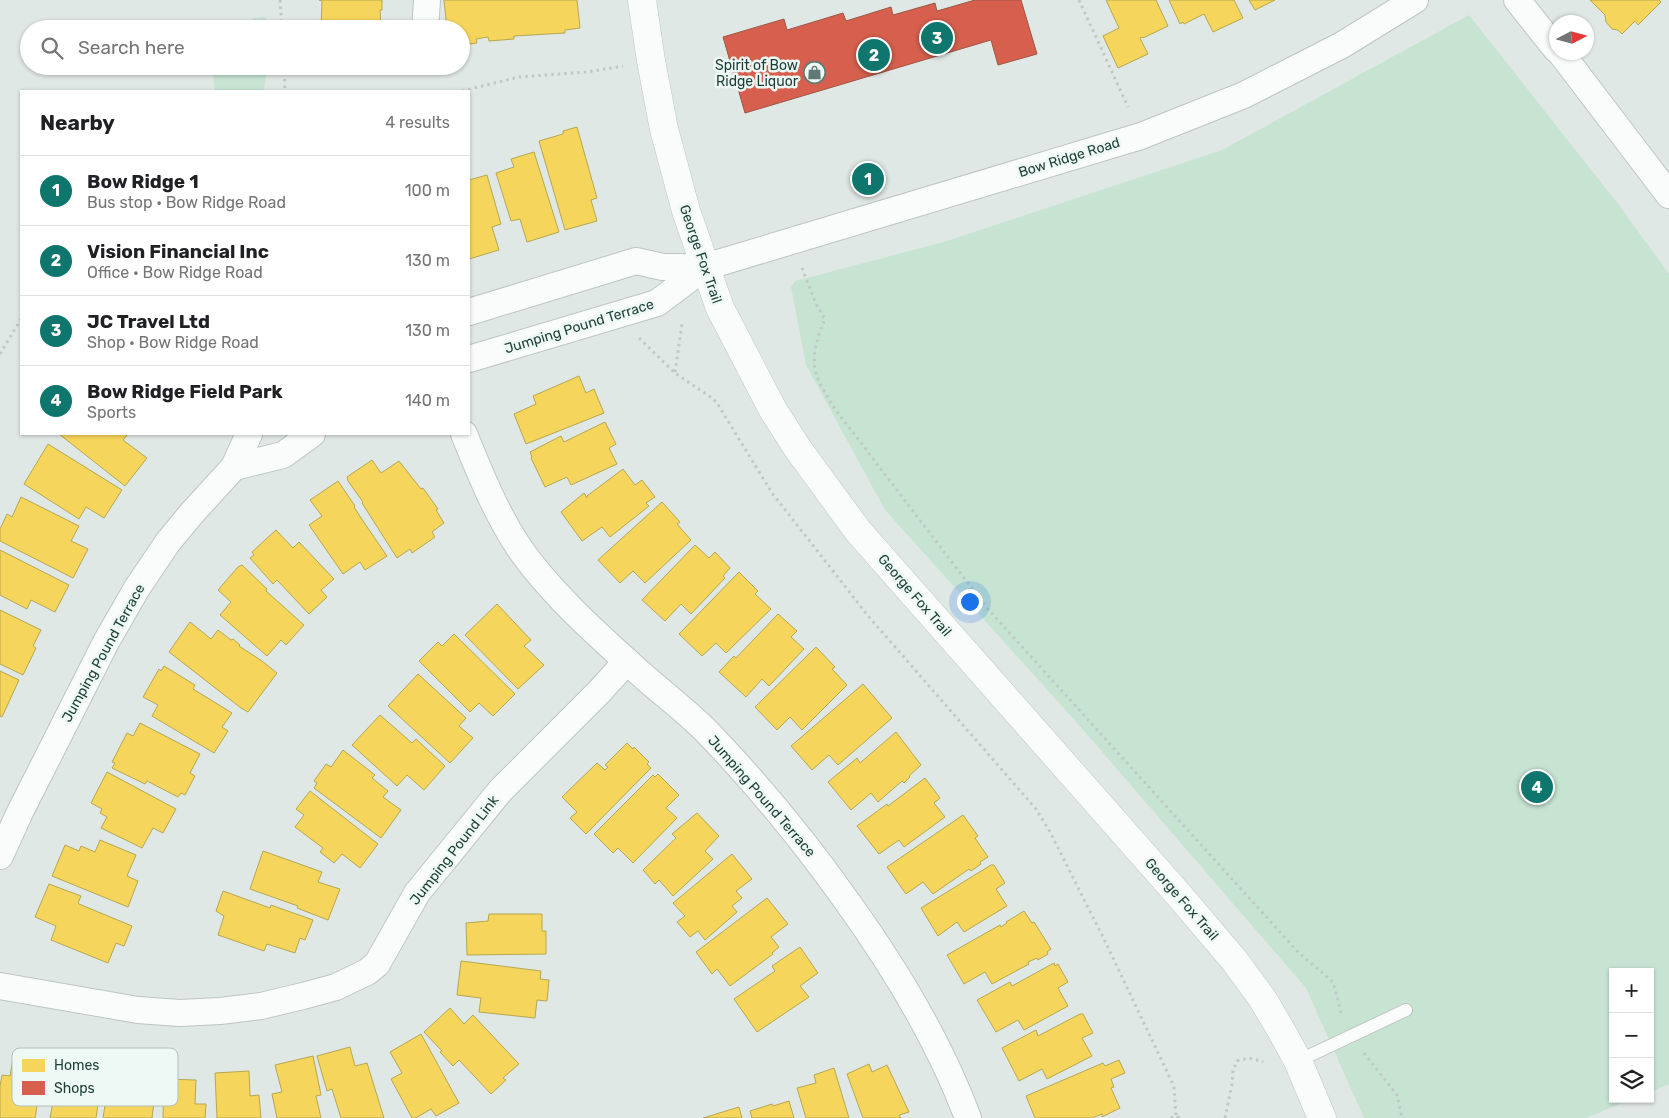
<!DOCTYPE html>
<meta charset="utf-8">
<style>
:root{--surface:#fff;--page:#f2f2f2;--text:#202124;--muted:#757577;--line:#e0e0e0;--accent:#0f766e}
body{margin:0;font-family:Rubik,sans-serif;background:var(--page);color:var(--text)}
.controls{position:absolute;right:15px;bottom:15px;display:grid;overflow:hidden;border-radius:0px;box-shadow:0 1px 4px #0004}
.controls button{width:45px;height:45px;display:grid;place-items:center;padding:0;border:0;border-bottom:1px solid var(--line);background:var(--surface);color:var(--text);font:25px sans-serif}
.compass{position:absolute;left:1549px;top:15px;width:45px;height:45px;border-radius:50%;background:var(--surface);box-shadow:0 1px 4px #0004;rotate:84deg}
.you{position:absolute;left:969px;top:601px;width:18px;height:18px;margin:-12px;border:4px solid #fff;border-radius:50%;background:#1a73e8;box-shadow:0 0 0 8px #1a73e833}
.badge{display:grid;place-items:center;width:32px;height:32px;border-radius:50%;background:var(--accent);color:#fff;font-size:16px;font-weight:700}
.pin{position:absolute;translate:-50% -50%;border:2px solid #fff;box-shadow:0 1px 5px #0006}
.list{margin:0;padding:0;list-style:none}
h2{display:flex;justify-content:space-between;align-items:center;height:65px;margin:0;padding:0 20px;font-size:21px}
h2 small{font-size:16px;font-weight:400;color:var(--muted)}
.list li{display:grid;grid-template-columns:32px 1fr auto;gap:15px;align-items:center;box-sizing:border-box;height:70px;padding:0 20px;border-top:1px solid var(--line)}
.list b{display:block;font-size:19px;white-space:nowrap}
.list p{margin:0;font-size:16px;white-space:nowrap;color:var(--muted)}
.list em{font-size:16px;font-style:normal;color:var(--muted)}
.icon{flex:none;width:28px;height:28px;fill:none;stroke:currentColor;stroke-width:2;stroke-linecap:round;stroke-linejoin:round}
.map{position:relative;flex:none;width:1669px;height:1118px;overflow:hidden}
.search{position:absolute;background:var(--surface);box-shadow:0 1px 4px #0004;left:20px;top:20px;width:450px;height:55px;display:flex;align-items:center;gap:12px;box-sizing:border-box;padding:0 18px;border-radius:28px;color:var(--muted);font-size:19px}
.panel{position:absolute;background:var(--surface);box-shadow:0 1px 4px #0004;left:20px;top:90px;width:450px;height:345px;border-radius:0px}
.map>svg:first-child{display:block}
</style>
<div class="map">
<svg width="1669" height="1118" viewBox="0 0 1669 1118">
<rect width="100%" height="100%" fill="#e0e8e5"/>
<g fill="#c7e4d3">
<path d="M1469,15L1619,205L1669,274V1084L1650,1092V972H1613V1099H1632L1586,1118H1364L1306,988L1078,724L885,510L806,365L791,287L795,281L944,242L1222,150Z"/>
<path d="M266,17L267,29H241L254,18Z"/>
<path d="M217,66H267L264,91H215L213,75Z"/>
</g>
<g fill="#f6d55c" stroke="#b5a751">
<path d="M319,0H382V10H380L381,29H321L322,1Z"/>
<path d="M444,0H577L580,28L565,30V33L514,36V39L489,41L488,37L476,39L477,43L463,45V41H461V29H447Z"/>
<path d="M1106,0H1156L1168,26L1143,38L1142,37L1140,38L1148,54L1118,68L1103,36L1119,28Z"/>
<path d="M1169,0H1234L1243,18L1213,32L1204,14L1184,24L1183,22L1180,24Z"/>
<path d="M1249,0H1275L1255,10Z"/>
<path d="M1590,0H1659L1661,2L1638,25L1635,21L1622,34L1618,30L1612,29L1606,22L1605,15Z"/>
<path d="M577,127L597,198L591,200L597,221L565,230L539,141L563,134V131Z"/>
<path d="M534,152L559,232L527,242L520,219L511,221L496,173L514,167L511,159Z"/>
<path d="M487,175L501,224L492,227L499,250L469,259V177V180Z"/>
<path d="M579,376L586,393L594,389L604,413L526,444L514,414L536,404L533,396Z"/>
<path d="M605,422L616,444L609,448L617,464L571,485L567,477L545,487L531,458L532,457L530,452L561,436L564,442Z"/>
<path d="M59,434H128L123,440L147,458L125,486Z"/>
<path d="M48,444L122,490L104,518L86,507L79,519L24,484Z"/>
<path d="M372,460L381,473L399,461L421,489L423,488L438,509L436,510L444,523L432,532L435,537L412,553L410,549L397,558L362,503L363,502L348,481L347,477Z"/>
<path d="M623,469L635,485L642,480L655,497L646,503L649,506L610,537L602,527L582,541L561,512L584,493L587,498V496Z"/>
<path d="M338,481L355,506L354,507L363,521L387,556L365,570L360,562L343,574L309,525L322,516L310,500Z"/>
<path d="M21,497L79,526L71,541L88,549L73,578L0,541V529L7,514L12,517Z"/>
<path d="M662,502L680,522L677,524L691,540L645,583L633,571L620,583L598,560Z"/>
<path d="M276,530L293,548L299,542L334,579L321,590L327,597L309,614L277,580L273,584L250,558L254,555L252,552Z"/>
<path d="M695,545L709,558L715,552L730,568L723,576L725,578L691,614L681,604L665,621L642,600Z"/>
<path d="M0,550L69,585L55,612L31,600L27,609L0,595Z"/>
<path d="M242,565L267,589L266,591L304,625L286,645L281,640L267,656L220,615L231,602L218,590L238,567Z"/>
<path d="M739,572L758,591L755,594L771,609L726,653L716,643L702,656L679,634Z"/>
<path d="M497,604L531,640L524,646L544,665L518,689L465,635Z"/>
<path d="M0,610L41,630L33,646L36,648L23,675L0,664Z"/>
<path d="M778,614L797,631L791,637L804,649L769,686L762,679L746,697L719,672L734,656L736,658Z"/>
<path d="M190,622L211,639L218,630L231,640L233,639L240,645L239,646L262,661L277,673L248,712L241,708L169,652Z"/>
<path d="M454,634L515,694L493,716L479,703L470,712L419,661L438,642L442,646Z"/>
<path d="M816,647L835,667L832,669L847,685L802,730L790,717L777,730L755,707Z"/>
<path d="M164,666L195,685L193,689L232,713L222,727L228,731L214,753L152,716L158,705L143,697L159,669L161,671Z"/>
<path d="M0,671L19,680L2,717L0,716Z"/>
<path d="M418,674L466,718L459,726L473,738L450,763L388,706Z"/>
<path d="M863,684L892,718L838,765L829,755L812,770L791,746Z"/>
<path d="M380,715L412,743L416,739L445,766L424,790L407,775L397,786L352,745Z"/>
<path d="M140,723L200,754L190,773L195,776L185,795L181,793L178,797L147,781L145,784L112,768L115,763L112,762L127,733L133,736Z"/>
<path d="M896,732L921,765L909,776L910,777L904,783L902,781L878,802L871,793L851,810L828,782L857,758L860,763Z"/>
<path d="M627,743L633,749L634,747L649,762L647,764L651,768L586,834L570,818L577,812L562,797L597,763L605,770L608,767L605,765Z"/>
<path d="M343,750L375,775L372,778L388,791L383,797L401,810L381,838L314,788L317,783L314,781L326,764L331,767Z"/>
<path d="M107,772L176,809L163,833L153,828L142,848L101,828L107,817L100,813L102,809L91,803Z"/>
<path d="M658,774L679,795L666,808L677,818L633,863L618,848L613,853L594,834L653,775L655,777Z"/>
<path d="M925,778L940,798L934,803L945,817L904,847L899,840L879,854L857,826L887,804L888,806Z"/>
<path d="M310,791L378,844L360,868L342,854L334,863L320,852L323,848L295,827L304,815L296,809Z"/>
<path d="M697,813L719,836L705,851L713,859L673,896L659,880L655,884L643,870L676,838L672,834Z"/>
<path d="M963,815L978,836L975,838L988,857L980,862L981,864L971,871L969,869L933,894L923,882L906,894L887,867Z"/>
<path d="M100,840L136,855L127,876L138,881L128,907L52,876L65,845L79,851L81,846L95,852Z"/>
<path d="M263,851L322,872L318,882L340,889L328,920L297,908L298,906L250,889Z"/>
<path d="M732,854L752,879L736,891L742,898L732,906L737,912L705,940L698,931L690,937L677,922L685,916L673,903Z"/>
<path d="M991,865H994L1005,883L996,889L1007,906L964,932L957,922L938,936L921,908Z"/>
<path d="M49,884L81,896L78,903L79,904L132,926L124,946L116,943L108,963L51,940L56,926L35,917Z"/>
<path d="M223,891L270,908L271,905L313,920L305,940L300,938L295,953L267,944L264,951L218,935L224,916L216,911Z"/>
<path d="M767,898L788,924L771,937L779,947L772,953L773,954L730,986L717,969L712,974L696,952Z"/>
<path d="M1024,911L1032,923L1034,922L1051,949L1047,952L1048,954L1038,960L1037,958L1028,962L1029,964L992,984L985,972L964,984L947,955L1000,925L1001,927L1007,923L1006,922Z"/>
<path d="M489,914H542V931H546V954L467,955L466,923L488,921Z"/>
<path d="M800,947L818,973L800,986L809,997L757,1032L734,999L775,971L772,966Z"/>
<path d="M461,961L541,971L540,979L549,980L547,1001L537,1000L535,1018L479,1012L481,998L457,995Z"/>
<path d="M1054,963L1055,966L1058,964L1068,982L1058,988L1068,1006L1024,1030L1018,1020L996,1032L977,1000L1010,982L1012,986Z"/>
<path d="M450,1008L464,1024L473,1015L519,1064L503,1078L506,1080L491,1094L459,1060L453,1066L440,1052L442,1051L424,1032Z"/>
<path d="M1080,1014H1083L1093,1033L1082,1038L1092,1056L1047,1079L1042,1069L1019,1081L1002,1048L1036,1030L1038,1036Z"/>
<path d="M421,1034L459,1103L436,1116L431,1109L416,1118H412L391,1079L402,1073L390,1052Z"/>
<path d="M350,1047L355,1066L367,1063L384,1118H341L332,1089L327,1091L317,1056Z"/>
<path d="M14,1052L50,1059L44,1094H39L35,1118H0V1086L2,1075L10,1076Z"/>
<path d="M313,1056L321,1095L316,1096L321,1118H277L272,1094L282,1092L275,1065Z"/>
<path d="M61,1059L90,1065L88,1078H90L88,1089L100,1091L96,1118H50Z"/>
<path d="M1119,1060L1125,1073L1111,1079L1114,1087L1111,1088L1120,1108L1102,1117V1114L1092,1118H1035L1026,1096L1103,1063L1105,1066Z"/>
<path d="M869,1064L872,1072L887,1065L909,1112L899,1115L901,1118H863L847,1074Z"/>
<path d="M111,1068L145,1074L142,1092L155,1094L152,1118H103Z"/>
<path d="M834,1068L849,1118H806L797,1088L816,1083L814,1075Z"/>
<path d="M249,1071L250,1096L259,1095L261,1118H217L215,1073Z"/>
<path d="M164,1079L196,1080L195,1104H206L205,1118H163Z"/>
<path d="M789,1101L794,1118H752L750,1111L772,1104L773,1106Z"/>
<path d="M739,1107L742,1118H703Z"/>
</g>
<path fill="#d6604d" stroke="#9e5646" d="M975,0H1021L1037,54L998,65L991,40L745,113L723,37L784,19L787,30L843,13L846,21L891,7L893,15L935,3L937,11Z"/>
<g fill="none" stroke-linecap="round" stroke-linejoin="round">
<defs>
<path id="lane" d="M1298,1061L1406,1010"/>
<g id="street">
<path d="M1517,0L1556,49"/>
<path d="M425,29L427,0"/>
<path d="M1560,52L1669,195"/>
<path d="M469,312L636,261L663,267H705L1141,136L1244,95L1342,45L1415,0"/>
<path d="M469,359L657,303L705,267"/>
<path d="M464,434C480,473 495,511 518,546C549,592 600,637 641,674C663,694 688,712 709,734C759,786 804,841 846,900C895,968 939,1040 968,1118"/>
<path d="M234,467L283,455L312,434"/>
<path d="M0,856L20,812L106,642L137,588L168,542L192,513L234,467L249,434"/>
<path d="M0,986L138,1010L180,1013L220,1011L261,1006L303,996L336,987L367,972L377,964L417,893L500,791L599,692L627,661"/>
</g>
<path id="secondary" d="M642,0L651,61L664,129L686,211L720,308L773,410L798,449L858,531L1178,894L1234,960L1262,998L1281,1030L1298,1061L1322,1118"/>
</defs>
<use href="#lane" stroke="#bdc5c2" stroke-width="14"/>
<use href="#street" stroke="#bdc5c2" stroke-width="28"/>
<use href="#secondary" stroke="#bcc6c3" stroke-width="29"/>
<g stroke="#bec9c7" stroke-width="3" stroke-dasharray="2.5 4" stroke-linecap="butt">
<path d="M280,0L282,29"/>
<path d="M1079,0L1128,107"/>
<path d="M284,66L285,91"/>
<path d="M462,91L519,77L587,72L623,66"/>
<path d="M802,268L816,304L825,319C818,336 811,354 816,373C819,384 827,395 832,405L987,608L1298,952L1333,982L1342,1016"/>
<path d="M639,338L675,373L712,398L717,403L772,493L869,617L1036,809L1049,830L1103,937L1171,1080L1174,1088L1176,1116"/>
<path d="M0,354L21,319"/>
<path d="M675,372L682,324"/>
<path d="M1364,1053L1397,1095L1402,1118"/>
<path d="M1171,1118L1176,1116L1179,1118"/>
<path d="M1225,1118L1232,1084L1233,1071L1237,1061L1248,1058L1262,1061L1263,1062"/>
</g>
<use href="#lane" stroke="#fafcfb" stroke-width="12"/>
<use href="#street" stroke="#fafcfb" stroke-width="26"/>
<use href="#secondary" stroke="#fafcfb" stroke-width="28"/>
</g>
<defs>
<symbol id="shop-ring" viewBox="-11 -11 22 22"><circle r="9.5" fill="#eef8f4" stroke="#617974" stroke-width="1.5"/><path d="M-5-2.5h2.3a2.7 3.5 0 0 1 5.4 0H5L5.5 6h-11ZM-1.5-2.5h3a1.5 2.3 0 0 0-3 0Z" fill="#617974"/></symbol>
</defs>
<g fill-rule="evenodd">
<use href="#shop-ring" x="802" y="60" width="25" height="25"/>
</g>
<g text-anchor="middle" stroke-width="5" stroke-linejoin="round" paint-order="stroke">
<g font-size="14" fill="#1d3d37" stroke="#eef8f4" text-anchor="end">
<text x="798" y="70">Spirit of Bow<tspan x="798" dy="16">Ridge Liquor</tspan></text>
</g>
<g font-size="14" fill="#1d3d37" stroke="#eef8f4">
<text transform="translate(1069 157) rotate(-17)" y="5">Bow Ridge Road</text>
<text transform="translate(701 254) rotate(71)" y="5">George Fox Trail</text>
<text transform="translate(579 326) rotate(-17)" y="5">Jumping Pound Terrace</text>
<text transform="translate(915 595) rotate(49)" y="5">George Fox Trail</text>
<text transform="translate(103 653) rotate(-61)" y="5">Jumping Pound Terrace</text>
<text transform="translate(762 796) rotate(49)" y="5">Jumping Pound Terrace</text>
<text transform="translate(454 850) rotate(-52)" y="5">Jumping Pound Link</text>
<text transform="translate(1182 899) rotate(49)" y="5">George Fox Trail</text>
</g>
</g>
<rect x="12" y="1048" width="166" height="58" rx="8" fill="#eef8f4" stroke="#afc0bb" stroke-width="1"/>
<rect x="22" y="1059" width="23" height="13" fill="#f6d55c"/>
<rect x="22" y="1081" width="23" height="14" fill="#d6604d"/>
<g font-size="14" fill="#1d3d37">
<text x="54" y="1070">Homes</text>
<text x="54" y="1093">Shops</text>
</g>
</svg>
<div class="controls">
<button>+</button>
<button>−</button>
<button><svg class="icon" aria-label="layers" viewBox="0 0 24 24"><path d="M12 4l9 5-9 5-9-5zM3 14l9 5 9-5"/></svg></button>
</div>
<svg class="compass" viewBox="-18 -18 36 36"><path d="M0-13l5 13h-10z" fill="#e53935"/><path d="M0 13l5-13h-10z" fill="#757577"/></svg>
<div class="you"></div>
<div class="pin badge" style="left:868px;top:179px">1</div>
<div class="pin badge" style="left:874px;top:55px">2</div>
<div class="pin badge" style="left:937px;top:38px">3</div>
<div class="pin badge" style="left:1537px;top:787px">4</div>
<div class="search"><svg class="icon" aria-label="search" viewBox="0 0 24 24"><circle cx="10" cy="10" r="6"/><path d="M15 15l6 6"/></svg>Search here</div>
<section class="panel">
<h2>Nearby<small>4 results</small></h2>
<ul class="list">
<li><span class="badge">1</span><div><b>Bow Ridge 1</b><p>Bus stop · Bow Ridge Road</p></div><em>100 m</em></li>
<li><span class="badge">2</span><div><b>Vision Financial Inc</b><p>Office · Bow Ridge Road</p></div><em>130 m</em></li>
<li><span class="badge">3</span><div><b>JC Travel Ltd</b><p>Shop · Bow Ridge Road</p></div><em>130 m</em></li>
<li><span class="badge">4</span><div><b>Bow Ridge Field Park</b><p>Sports</p></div><em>140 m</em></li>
</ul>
</section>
</div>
